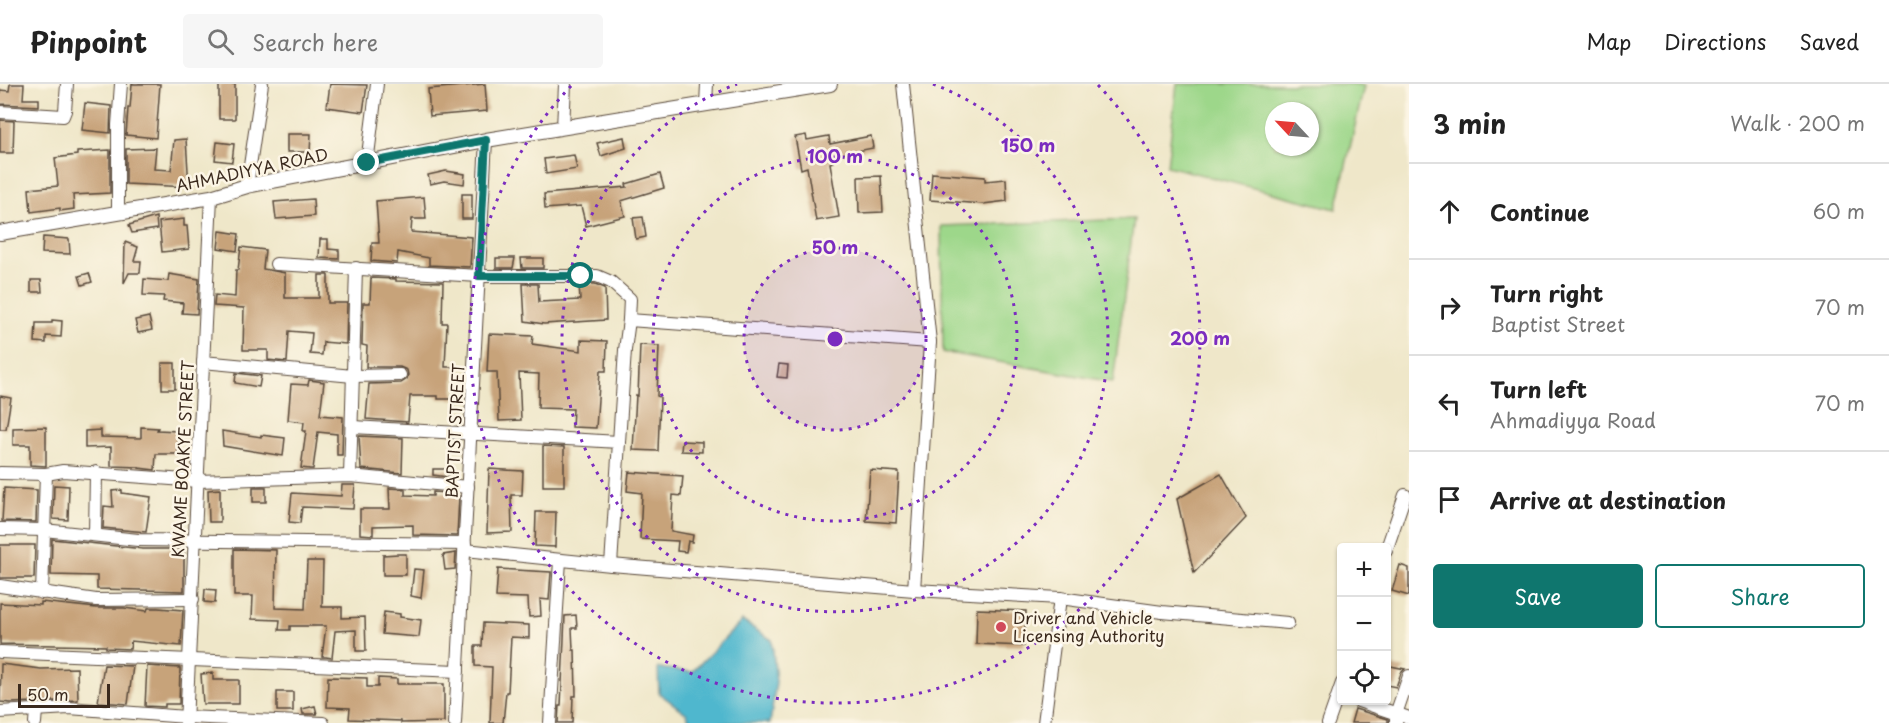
<!DOCTYPE html>
<meta charset="utf-8">
<style>
:root{--surface:#fff;--page:#f6f6f6;--text:#222;--muted:#767676;--line:#e0e0e0;--accent:#0f766e}
body{margin:0;font-family:"Playpen Sans",sans-serif;background:var(--page);color:var(--text)}
.controls{position:absolute;right:18px;bottom:18px;display:grid;overflow:hidden;border-radius:6px;box-shadow:0 2px 4px #0004}
.controls button{width:54px;height:54px;display:grid;place-items:center;padding:0;border:0;border-bottom:2px solid var(--line);background:var(--surface);color:var(--text);font:30px sans-serif}
.compass{position:absolute;left:1265px;top:18px;width:54px;height:54px;border-radius:50%;background:var(--surface);box-shadow:0 2px 4px #0004;rotate:296deg}
.scale{position:absolute;left:18px;bottom:15px;width:92px;box-sizing:border-box;padding-left:6px;border:3px solid #3b2a1e;border-top:0;font-size:16px;line-height:21px;white-space:nowrap;color:#3b2a1e;-webkit-text-stroke:4px #fcf5e5;paint-order:stroke}
.stop{position:absolute;width:18px;height:18px;margin:-14px;border:4px solid #0f766e;border-radius:50%;background:#fff}
.stop.end{background:#0f766e;border-color:#fff;box-shadow:0 2px 6px #0008}
.list{margin:0;padding:0;list-style:none}
h2{display:flex;justify-content:space-between;align-items:center;height:78px;margin:0;padding:0 24px;font-size:26px}
h2 small{font-size:20px;font-weight:400;color:var(--muted)}
.list li{display:grid;grid-template-columns:39px 1fr auto;gap:18px;align-items:center;box-sizing:border-box;height:96px;padding:0 24px;border-top:2px solid var(--line)}
.list b{display:block;font-size:22px;white-space:nowrap}
.list p{margin:0;font-size:20px;white-space:nowrap;color:var(--muted)}
.list em{font-size:20px;font-style:normal;color:var(--muted)}
.actions{display:flex;gap:12px;padding:18px 24px}
.actions a{flex:1;padding:14px 0;border:2px solid var(--accent);border-radius:6px;text-align:center;font-size:21px;color:var(--accent)}
.actions .main{background:var(--accent);color:#fff}
.icon{flex:none;width:33px;height:33px;fill:none;stroke:currentColor;stroke-width:2;stroke-linecap:round;stroke-linejoin:round}
.map{position:relative;flex:none;width:1409px;height:639px;overflow:hidden}
header{display:flex;align-items:center;gap:36px;box-sizing:border-box;height:84px;padding:0 30px;background:var(--surface);border-bottom:2px solid var(--line)}
header strong{font-size:28px}
nav{display:flex;gap:33px;margin-inline-start:auto;font-size:21px}
.search{width:420px;height:54px;background:var(--page);display:flex;align-items:center;gap:15px;box-sizing:border-box;padding:0 21px;border-radius:6px;color:var(--muted);font-size:22px}
main{display:flex}
aside{flex:1;background:var(--surface)}
.map>svg:first-child{display:block}
</style>
<header>
<strong>Pinpoint</strong>
<div class="search"><svg class="icon" aria-label="search" viewBox="0 0 24 24"><circle cx="10" cy="10" r="6"/><path d="M15 15l6 6"/></svg>Search here</div>
<nav><a>Map</a><a>Directions</a><a>Saved</a></nav>
</header>
<main>
<div class="map">
<svg width="1409" height="639" viewBox="0 0 1409 639">
<rect width="100%" height="100%" fill="#fcf5e5"/>
<filter id="ink" filterUnits="userSpaceOnUse"><feTurbulence type="fractalNoise" baseFrequency=".0167" numOctaves="2"/><feDisplacementMap in="SourceGraphic" scale="12" xChannelSelector="R" yChannelSelector="G"/><feConvolveMatrix kernelMatrix="1 2 1 2 8 2 1 2 1" color-interpolation-filters="sRGB"/></filter>
<filter id="wash" filterUnits="userSpaceOnUse"><feTurbulence type="fractalNoise" baseFrequency=".008" numOctaves="4" result="noise"/><feDisplacementMap in="SourceGraphic" scale="24" xChannelSelector="R" yChannelSelector="G"/><feGaussianBlur stdDeviation="1.35" result="paint"/><feColorMatrix in="noise" values="0 0 0 0 0 0 0 0 0 0 0 0 0 0 0 0 0 1.4 0 .05"/><feComposite in="paint" operator="in"/></filter>
<g filter="url(#wash)">
<rect width="100%" height="100%" fill="#efe7c9"/>
<g fill="#9dd78a" stroke="#6c8054" stroke-width="1.5" fill-rule="evenodd">
<path d="M1177,0H1355L1364,2L1336,125L1167,82ZM1274,27H1310V63H1274Z"/>
<path d="M1134,135L1113,298L943,268L941,142Z"/>
</g>
<path fill="#50b7ce" stroke="#467076" stroke-width="1.5" d="M742,537L772,556L776,598L770,639H690L687,630L659,609L658,584L692,588Z"/>
<g id="blocks">
<g fill="#c7a37a">
<path d="M10,0H24L23,15H39V22L0,20V6L9,7Z"/>
<path d="M132,0H160L156,54L126,51L128,24H130Z"/>
<rect x="219" y="0" width="16" height="35"/>
<path d="M330,0L367,1L363,28L327,23Z"/>
<path d="M485,0L487,27L430,32L428,5Z"/>
<path d="M85,19L111,22L110,49L82,46Z"/>
<path d="M0,36L14,37L13,69H0Z"/>
<path d="M287,50H311L310,68H287Z"/>
<path d="M806,51L807,56L829,52L830,60L871,52L873,64L832,72L833,78L830,79L839,133L816,137L807,83L801,85L795,53Z"/>
<path d="M624,53L626,64L601,72L597,59Z"/>
<path d="M186,55L189,103L126,100V65L156,64L154,85L171,86L174,56Z"/>
<path d="M217,58L234,60L232,78L215,76Z"/>
<path d="M110,66V109L73,111L74,125L60,127V124L31,128L29,105L58,102L55,74L77,71V68Z"/>
<path d="M574,71L577,85L546,90L544,75Z"/>
<path d="M446,87L465,90L464,100L444,97L430,100L428,91Z"/>
<path d="M932,89L985,93V97L1006,95L1007,117L983,120L930,116Z"/>
<path d="M660,90L664,104L621,117L625,132L586,142L581,122L545,125L544,110L627,103L626,100Z"/>
<path d="M881,92L883,128L859,129L858,93Z"/>
<rect x="462" y="110" width="10" height="25"/>
<path d="M424,113L426,135H412L411,148L472,153L470,183L429,181V174L398,168L397,179L371,177L372,159H379L376,117Z"/>
<path d="M313,115L314,132L276,135L274,118Z"/>
<path d="M156,133L157,145L132,149L129,141Z"/>
<path d="M643,133L646,153L636,155L633,134Z"/>
<path d="M184,135V142H187L189,165L162,168L159,138Z"/>
<path d="M220,147L239,150L237,167L218,164Z"/>
<path d="M43,153L69,155L70,170L42,169Z"/>
<path d="M320,155H328V165L339,166V175L319,174Z"/>
<path d="M125,158L138,163L134,177H141L140,189H129L124,199Z"/>
<path d="M241,163L265,166L263,185L285,189V214H319V191H328V219H347L346,260L323,258L322,271L310,270L312,249L289,247L287,278L268,276V266H243L244,224L214,222L215,211L235,213L236,186H238Z"/>
<path d="M496,174H515L513,184H496Z"/>
<path d="M521,174H543V184H522Z"/>
<path d="M89,189L92,198L82,201L79,192Z"/>
<path d="M169,190L199,195L197,230L182,229L183,219L163,217L164,212L143,211L144,195L168,197Z"/>
<path d="M371,194L396,195V197L443,198L442,239H447L445,283H454V315H438V312H410L408,338L366,335L369,300L401,299L407,295L408,291L407,286L400,283H366L367,262L362,261L363,219H370Z"/>
<path d="M31,196H41L42,208H31Z"/>
<path d="M523,200H538L539,218L580,216L579,200H595L605,204L606,236L544,240L525,237Z"/>
<path d="M149,233L152,246L138,249L135,236Z"/>
<path d="M52,236L62,237L61,253L46,252V259L35,258L36,239H52Z"/>
<path d="M489,250L533,252L532,260L581,267V256L607,257L606,287H600L596,344L572,343L573,325L538,324L539,290L519,289L521,336L499,337L497,288H487Z"/>
<path d="M640,261L659,262L657,312L660,313L658,367L633,366L636,311L638,312Z"/>
<rect x="162" y="279" width="13" height="26"/>
<path d="M779,280L788,281L787,294L777,293Z"/>
<path d="M236,289L261,292L259,303L235,299Z"/>
<path d="M309,296L324,298L320,331L343,333L342,371H337V350L318,348L313,385H310L301,384L306,347H303L304,338L288,336L291,300L308,301Z"/>
<path d="M0,312L11,314L6,345H0Z"/>
<path d="M46,343V382L30,381V361H13V344Z"/>
<path d="M141,343L158,344L157,346L178,347V370H156L155,386L139,384V383L111,382V363L85,364V347L101,346V353L141,354Z"/>
<path d="M222,347L261,353V351L285,354L283,372L223,362Z"/>
<path d="M359,352L403,354L402,389L361,385Z"/>
<path d="M682,357L702,358V368L681,367Z"/>
<path d="M543,362L564,363V402H543Z"/>
<path d="M433,385H448V393L433,391Z"/>
<path d="M489,385L523,387L522,411H511L512,448L487,449Z"/>
<path d="M870,386L899,388L896,439L866,437Z"/>
<path d="M629,388L683,392L681,412L673,411L671,447L693,451L692,458L688,457L686,468L677,467L678,457L640,455L642,409L627,407Z"/>
<path d="M1221,390L1246,434L1194,489L1177,415Z"/>
<path d="M54,401L69,402L68,436L53,435Z"/>
<path d="M342,401H355L353,425L302,423L300,439L289,438L292,409L341,412Z"/>
<rect x="253" y="403" width="13" height="15"/>
<path d="M4,404L37,406L36,438L2,437Z"/>
<path d="M389,404L405,405V411L433,412V408L447,409V412H459L457,452L413,451V441L373,442V451L360,450V425H390Z"/>
<path d="M220,405V438H209L208,406Z"/>
<path d="M122,406V409L151,413L146,448L103,444L104,422L113,423L112,407Z"/>
<path d="M536,428H556L555,463L535,462Z"/>
<path d="M52,455L143,465H184V507L97,505V492L51,491Z"/>
<path d="M0,461H35L34,494H0Z"/>
<path d="M234,465L276,466L275,524L305,525L307,477H323L322,523H342V534L365,533L366,567H356V546L335,547L332,574L326,573H322L326,542H290V546H279L280,536L252,535L253,512H234Z"/>
<path d="M456,469L455,485L445,486L443,471Z"/>
<path d="M398,470H406V491H383V471Z"/>
<path d="M1400,481L1409,484V512L1392,507Z"/>
<path d="M414,485L424,486L421,514L411,512Z"/>
<path d="M498,485L551,488L549,516L540,515L541,532L529,533L528,514L496,513Z"/>
<path d="M205,505L216,506L215,519L204,518Z"/>
<path d="M41,518L96,524H124L147,527L148,524H158L183,526L181,562L131,557L130,565L106,564V562L0,560V519L41,521Z"/>
<path d="M977,525L1026,527L1024,562L976,560Z"/>
<path d="M384,528L400,530V533L421,536L419,553L382,550Z"/>
<path d="M576,531L577,544H572L573,566H575L576,612H573L572,639H558L559,622H561L565,532Z"/>
<path d="M483,539L529,541V554L511,553L508,608H506L503,639H490L492,583L475,582V562H482Z"/>
<path d="M1,580L41,585L77,584L78,616L11,619L0,618Z"/>
<path d="M104,581L133,582L128,620L98,618Z"/>
<path d="M1386,581L1405,585L1401,589L1396,603L1386,601Z"/>
<path d="M147,582L180,584L179,620H165V623L145,622Z"/>
<path d="M213,589V596H239V620H203L201,590Z"/>
<path d="M328,593L367,594V603H378V594L397,595V600H444V638L401,639V637L349,635L350,624L327,623Z"/>
<rect x="277" y="608" width="16" height="19"/>
<path d="M315,622L317,630H303L302,625Z"/>
<path d="M1355,625L1388,635V639H1351Z"/>
</g>
</g>
</g>
<g filter="url(#ink)">
<use href="#blocks" fill-opacity="0" stroke="#564638" stroke-width="1.5"/>
<g fill="none" stroke-linecap="round" stroke-linejoin="round">
<defs>
<g id="minor">
<path d="M706,20L707,0"/>
<path d="M0,28L63,32L65,27L67,0"/>
<path d="M563,44L565,0"/>
<path d="M367,79L377,0"/>
<path d="M247,102L262,0"/>
<path d="M118,128V41L121,0"/>
<path d="M276,180L479,192H597L611,198L630,215L629,236"/>
<path d="M203,278L353,292L400,291"/>
<path d="M353,343L619,358"/>
<path d="M0,389L46,390L63,387L198,397L350,392L468,403"/>
<path d="M350,392L356,184"/>
<path d="M0,445L44,446L138,456L465,460"/>
<path d="M95,451L96,388"/>
<path d="M465,466L611,481L914,506L930,258L903,0"/>
<path d="M1386,467L1405,411"/>
<path d="M611,481L625,266L629,236L930,258"/>
<path d="M0,502L96,516L193,515"/>
<path d="M914,506L1060,514L1162,528L1288,539"/>
<path d="M42,509L46,390"/>
<path d="M0,568L458,587"/>
<path d="M1356,616L1409,634"/>
<path d="M0,628L69,624L186,633L323,639"/>
<path d="M35,639L36,626"/>
<path d="M186,639L211,113"/>
<path d="M455,639L486,56"/>
<path d="M550,639L560,476"/>
<path d="M1044,639L1060,514"/>
<path d="M1328,639L1342,599"/>
<path d="M1396,639V630L1409,592"/>
</g>
<path id="tertiary" d="M0,149L211,113L247,102L486,56L830,0"/>
</defs>
<use href="#minor" stroke="#564638" stroke-width="14"/>
<use href="#tertiary" stroke="#564638" stroke-width="16"/>
<use href="#minor" stroke="#fff" stroke-width="12"/>
<use href="#tertiary" stroke="#fff" stroke-width="14"/>
</g>
</g>
<g fill="none" stroke-linecap="round" stroke-linejoin="round" filter="url(#ink)">
<path stroke="#0f766e" stroke-width="8" d="M367,79L486,56L479,192H581"/>
</g>
<circle cx="835" cy="255" r="91" fill="#7b2cbf" fill-opacity=".12"/>
<g fill="none" stroke="#7b2cbf" stroke-width="3" stroke-dasharray="3 6">
<circle cx="835" cy="255" r="91"/>
<circle cx="835" cy="255" r="182"/>
<path d="M933 0A273 273 0 1 1 737 0"/>
<path d="M1098 1A365 365 0 1 1 572 1"/>
</g>
<circle fill="#d1495b" stroke="#fcf5e5" stroke-width="2" cx="1001" cy="543" r="6"/>
<g text-anchor="middle" stroke-width="5" stroke-linejoin="round" paint-order="stroke">
<g font-size="16" fill="#3b2a1e" stroke="#fcf5e5">
<text transform="translate(252 86) rotate(-12)" y="6">AHMADIYYA ROAD</text>
<text transform="translate(455 347) rotate(-87)" y="6">BAPTIST STREET</text>
<text transform="translate(183 375) rotate(-87)" y="6">KWAME BOAKYE STREET</text>
</g>
<g font-size="16" fill="#3b2a1e" stroke="#fcf5e5" text-anchor="start">
<text x="1013" y="540">Driver and Vehicle<tspan x="1013" dy="18">Licensing Authority</tspan></text>
</g>
</g>
<circle cx="835" cy="255" r="9" fill="#7b2cbf" stroke="#fcf5e5" stroke-width="3"/>
<g font-size="18" text-anchor="middle" font-weight="bold" fill="#7b2cbf" stroke="#fcf5e5" stroke-width="5" stroke-linejoin="round" paint-order="stroke">
<text x="1028" y="68">150 m</text>
<text x="835" y="79">100 m</text>
<text x="835" y="170">50 m</text>
<text x="1200" y="261">200 m</text>
</g>
</svg>
<div class="controls">
<button>+</button>
<button>−</button>
<button><svg class="icon" aria-label="locate" viewBox="0 0 24 24"><circle cx="12" cy="12" r="6"/><path d="M12 2v4M12 18v4M2 12h4M18 12h4"/></svg></button>
</div>
<svg class="compass" viewBox="-18 -18 36 36"><path d="M0-13l5 13h-10z" fill="#e53935"/><path d="M0 13l5-13h-10z" fill="#767676"/></svg>
<div class="scale">50 m</div>
<div class="stop" style="left:581px;top:192px"></div>
<div class="stop end" style="left:367px;top:79px"></div>
</div>
<aside>
<h2>3 min<small>Walk · 200 m</small></h2>
<ul class="list">
<li><svg class="icon" aria-label="ahead" viewBox="0 0 24 24"><path d="M12 20V5M6 11l6-6 6 6"/></svg><div><b>Continue</b></div><em>60 m</em></li>
<li><svg class="icon" aria-label="right" viewBox="0 0 24 24"><path d="M7 20v-9h11M14 6l5 5-5 5"/></svg><div><b>Turn right</b><p>Baptist Street</p></div><em>70 m</em></li>
<li><svg class="icon" aria-label="left" viewBox="0 0 24 24"><path d="M17 20v-9H6M10 6l-5 5 5 5"/></svg><div><b>Turn left</b><p>Ahmadiyya Road</p></div><em>70 m</em></li>
<li><svg class="icon" aria-label="arrive" viewBox="0 0 24 24"><path d="M6 21V4h12l-3 4 3 4H6"/></svg><div><b>Arrive at destination</b></div></li>
</ul>
<div class="actions"><a class="main">Save</a><a>Share</a></div>
</aside>
</main>
